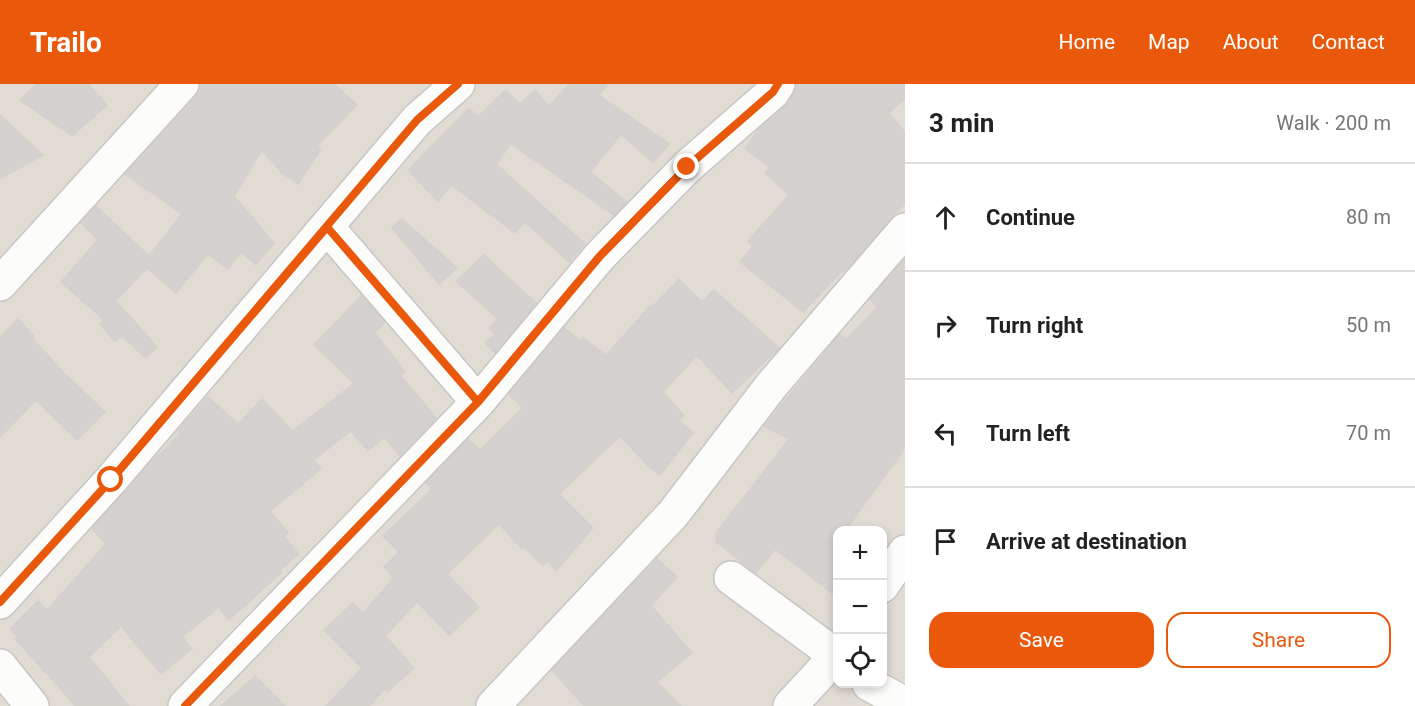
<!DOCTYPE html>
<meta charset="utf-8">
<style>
:root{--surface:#fff;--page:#f2f2f2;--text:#222;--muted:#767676;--line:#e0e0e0;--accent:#ea580c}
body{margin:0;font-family:Roboto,sans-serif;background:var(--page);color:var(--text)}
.controls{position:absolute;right:18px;bottom:18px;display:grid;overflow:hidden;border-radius:12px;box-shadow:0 3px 9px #0003}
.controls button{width:54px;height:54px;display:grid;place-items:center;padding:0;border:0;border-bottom:2px solid var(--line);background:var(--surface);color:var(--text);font:30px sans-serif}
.stop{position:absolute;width:18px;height:18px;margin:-14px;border:4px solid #ea580c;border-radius:50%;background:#fff}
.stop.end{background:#ea580c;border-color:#fff;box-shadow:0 2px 6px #0008}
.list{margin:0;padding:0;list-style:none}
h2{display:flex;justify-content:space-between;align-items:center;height:78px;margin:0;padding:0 24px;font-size:26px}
h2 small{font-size:20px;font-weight:400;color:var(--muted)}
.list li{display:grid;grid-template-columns:39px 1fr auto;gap:18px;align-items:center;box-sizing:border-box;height:108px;padding:0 24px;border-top:2px solid var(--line)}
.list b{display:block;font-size:22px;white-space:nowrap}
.list em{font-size:20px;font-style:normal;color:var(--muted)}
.actions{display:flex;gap:12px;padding:18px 24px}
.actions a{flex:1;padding:14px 0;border:2px solid var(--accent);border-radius:18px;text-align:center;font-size:21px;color:var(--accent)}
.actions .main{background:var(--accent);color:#fff}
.icon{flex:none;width:33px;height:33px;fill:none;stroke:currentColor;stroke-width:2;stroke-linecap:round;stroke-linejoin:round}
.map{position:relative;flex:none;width:905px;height:622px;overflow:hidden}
header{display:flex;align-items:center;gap:36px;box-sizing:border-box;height:84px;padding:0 30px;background:var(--accent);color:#fff}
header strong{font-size:28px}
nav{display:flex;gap:33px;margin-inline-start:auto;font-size:21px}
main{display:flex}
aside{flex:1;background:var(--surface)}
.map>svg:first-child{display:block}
</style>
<header>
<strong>Trailo</strong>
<nav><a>Home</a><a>Map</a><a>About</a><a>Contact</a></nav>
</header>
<main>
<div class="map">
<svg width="905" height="622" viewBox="0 0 905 622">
<rect width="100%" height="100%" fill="#eceae7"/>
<path fill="#e0dcd4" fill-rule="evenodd" d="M0,0H905V622H0ZM838,446H882V600H838Z"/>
<g fill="#d4d1ce" stroke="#d4d1cd" stroke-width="1.5">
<path d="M37,0H88L107,21L72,52L20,16Z"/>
<path d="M200,0H334L357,21L317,62L321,65L298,100L282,89L262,66L234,112L274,159L256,181L241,168L228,185L208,170L176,209L147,184L116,217L157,263L146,274L122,252L115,258L100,240L104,236L61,198L98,156L81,139L96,122L149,172L182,130L125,90L196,13Z"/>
<path d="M569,0H608L599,11L669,60L653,79L621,50L590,88L627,118L614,131L511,60L496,80L585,160L569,178L525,138L515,149L451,101L438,117L408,86L469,24L478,33L506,6L520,20L535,6L549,22Z"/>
<path d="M797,0H905V14L889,29L905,49V119L844,188L843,186L803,228L740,178L753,162L748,157L789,111L765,89L770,83L745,65L758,46L789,18Z"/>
<path d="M0,31L43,71L0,95Z"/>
<path d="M402,135L457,184L439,200L392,144Z"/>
<path d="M484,171L536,219L495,269L485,259L496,250L489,245L497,234L456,197Z"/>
<path d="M905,175V364L845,447H837V513L775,465L756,489L716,458V449L789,355L764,342L840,250L846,255L878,223L870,215Z"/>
<path d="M679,195L702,218L714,206L779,264L732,309L697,271L663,308L684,332L679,337L693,349L660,391L650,384L620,352L559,410L593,444L556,487L547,477L543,482L524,463L522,465L499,440L447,490L479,523L449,551L417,518L385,552L414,584L387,608L385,605L369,622H326L362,584L324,546L353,519L363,529L394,494L384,483L399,468L383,452L432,405L426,399L468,355L480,366L523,324L509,310L564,244L581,257L583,254L606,271L651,221L653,222Z"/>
<path d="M361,212L385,238L375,249L405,288L400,291L436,334L400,372L384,353L368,367L351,347L314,376L321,385L270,427L288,449L284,452L299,470L280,486L282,488L229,536L219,523L182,553L192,565L161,590L121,542L89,573L129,622H75L47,589H46L15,555L18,553L10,545L38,517L47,526L106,460L92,444L149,380L172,359L171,358L181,349L178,346L208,313L238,340L262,315L293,347L354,299L314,261Z"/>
<path d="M18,235L34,252L32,254L63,288L105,328L77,356L36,316L0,353V253Z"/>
<path d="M657,475L677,493L651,522L692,569L657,598L681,622H584L552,586Z"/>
<path d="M255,592L285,622H221Z"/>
</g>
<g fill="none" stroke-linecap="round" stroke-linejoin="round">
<defs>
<g id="minor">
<path d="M327,143L478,318"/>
<path d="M0,200L182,0"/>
<path d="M731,494L838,573"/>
<path d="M882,502L905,468"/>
<path d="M0,518L111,396L417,36L458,0"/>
<path d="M0,582L32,622"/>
<path d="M869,600L905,620"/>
<path d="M185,622L478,318L600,172L687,83L773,8L778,0"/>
<path d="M493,622L673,430L771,302L905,146"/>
<path d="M790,622L838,570"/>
</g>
</defs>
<use href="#minor" stroke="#c8c6c3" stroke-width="36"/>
<use href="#minor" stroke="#fcfcfb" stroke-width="33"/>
<defs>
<g id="cycleway">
<path d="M0,518L111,396L417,36L458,0"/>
<path d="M185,622L478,318L600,172L687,83L773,8L778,0"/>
</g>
</defs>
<use href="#cycleway" stroke="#fff" stroke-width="11"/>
<use href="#cycleway" stroke="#e8590c" stroke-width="8"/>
</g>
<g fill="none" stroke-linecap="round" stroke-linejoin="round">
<path stroke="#ea580c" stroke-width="8" d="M111,396L327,143L478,318L600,172L687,83"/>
</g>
</svg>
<div class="controls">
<button>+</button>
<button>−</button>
<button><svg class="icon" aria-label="locate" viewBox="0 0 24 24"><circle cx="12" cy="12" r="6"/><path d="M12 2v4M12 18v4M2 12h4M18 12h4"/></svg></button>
</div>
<div class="stop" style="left:111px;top:396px"></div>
<div class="stop end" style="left:687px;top:83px"></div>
</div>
<aside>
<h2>3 min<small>Walk · 200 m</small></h2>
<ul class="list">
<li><svg class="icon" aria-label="ahead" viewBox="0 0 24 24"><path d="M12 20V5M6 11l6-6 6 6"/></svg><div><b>Continue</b></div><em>80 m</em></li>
<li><svg class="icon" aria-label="right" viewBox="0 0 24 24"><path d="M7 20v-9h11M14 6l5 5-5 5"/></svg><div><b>Turn right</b></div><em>50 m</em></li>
<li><svg class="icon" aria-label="left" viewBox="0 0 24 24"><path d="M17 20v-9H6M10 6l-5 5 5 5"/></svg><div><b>Turn left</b></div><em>70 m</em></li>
<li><svg class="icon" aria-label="arrive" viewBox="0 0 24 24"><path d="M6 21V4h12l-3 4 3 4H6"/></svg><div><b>Arrive at destination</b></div></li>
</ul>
<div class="actions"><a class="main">Save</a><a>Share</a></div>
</aside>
</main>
